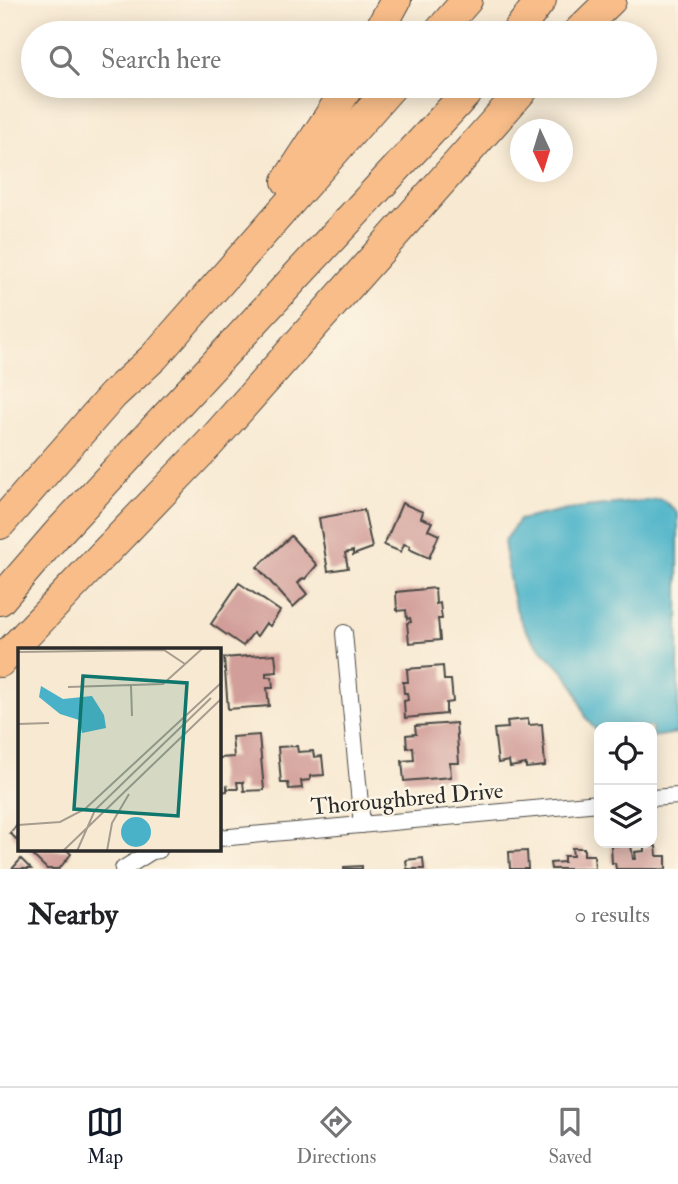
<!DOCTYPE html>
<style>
:root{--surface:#fff;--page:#f6f6f6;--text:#202124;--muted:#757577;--line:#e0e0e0;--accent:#111827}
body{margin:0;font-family:"IM FELL Double Pica",serif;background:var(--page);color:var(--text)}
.controls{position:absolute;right:21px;bottom:21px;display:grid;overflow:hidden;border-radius:14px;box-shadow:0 4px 18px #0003}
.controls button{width:63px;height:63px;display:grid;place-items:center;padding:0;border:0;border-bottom:2px solid var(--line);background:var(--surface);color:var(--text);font:35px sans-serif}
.compass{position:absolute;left:510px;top:119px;width:63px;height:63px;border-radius:50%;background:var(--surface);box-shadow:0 4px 18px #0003;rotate:176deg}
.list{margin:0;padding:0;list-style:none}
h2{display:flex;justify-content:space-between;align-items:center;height:91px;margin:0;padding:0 28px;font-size:30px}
h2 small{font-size:23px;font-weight:400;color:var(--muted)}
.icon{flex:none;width:38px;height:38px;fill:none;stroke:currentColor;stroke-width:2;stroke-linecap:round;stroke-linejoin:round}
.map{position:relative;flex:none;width:678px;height:869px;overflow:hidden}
.search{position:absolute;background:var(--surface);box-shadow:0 4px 18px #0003;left:21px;right:21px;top:21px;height:77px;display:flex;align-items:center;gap:18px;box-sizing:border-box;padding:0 24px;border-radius:38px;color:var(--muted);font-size:26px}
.sheet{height:217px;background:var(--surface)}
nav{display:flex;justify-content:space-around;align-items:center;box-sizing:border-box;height:98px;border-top:2px solid var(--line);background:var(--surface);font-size:19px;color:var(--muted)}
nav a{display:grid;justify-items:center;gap:4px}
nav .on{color:var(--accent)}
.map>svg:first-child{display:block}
</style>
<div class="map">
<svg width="678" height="869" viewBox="0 0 678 869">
<rect width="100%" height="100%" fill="#fcf5e5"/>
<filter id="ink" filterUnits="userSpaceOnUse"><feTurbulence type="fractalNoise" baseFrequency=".0143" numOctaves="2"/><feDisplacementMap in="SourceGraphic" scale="14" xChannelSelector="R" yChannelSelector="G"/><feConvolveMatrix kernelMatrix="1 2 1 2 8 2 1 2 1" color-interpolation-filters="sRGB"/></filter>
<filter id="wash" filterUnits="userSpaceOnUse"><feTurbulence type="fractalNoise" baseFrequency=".00686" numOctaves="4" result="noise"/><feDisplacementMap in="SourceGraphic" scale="28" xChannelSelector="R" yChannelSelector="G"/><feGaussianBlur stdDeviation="1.57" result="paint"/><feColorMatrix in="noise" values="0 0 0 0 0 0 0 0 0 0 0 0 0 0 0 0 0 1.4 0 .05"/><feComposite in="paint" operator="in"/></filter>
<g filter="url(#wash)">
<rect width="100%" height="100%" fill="#f8e9d2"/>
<path fill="#49b2c8" stroke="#3a6e7a" stroke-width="2" d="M661,499L674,509L678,515V733L652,737V727H599V732C580,718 584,704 573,685C560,663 537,650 524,627C510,602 508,569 504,541L519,520L567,509Z"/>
<g id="blocks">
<g fill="#d29e99">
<path d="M402,503L423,512L421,518L432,522L428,530L439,535L429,558L409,549L410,546L404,544L401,552L384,545Z"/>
<path d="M364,510L372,548L353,555V551L345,553L348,568L328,571L319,518Z"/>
<path d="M291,536L317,565L305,579L303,578L298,583L307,594L293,607L257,567Z"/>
<path d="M239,583L280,611L270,626L266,623L257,636L253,633L243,646L211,624Z"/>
<path d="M435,588L436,604L440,603L442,619H438L440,640L409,643L407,623L411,622L410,618L407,619L406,610L397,611L396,592Z"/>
<path d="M275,654L277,672L266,673V677H272L273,688H267L269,706L228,709L224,658Z"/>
<path d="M443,666L444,680H451L453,702L446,703V714L405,718L404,701L408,700L407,693H404L403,682H408L407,669Z"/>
<path d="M528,719L529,725L542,724L545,766L526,768V764L510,767L509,761L498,763L494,729L508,728L507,721Z"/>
<path d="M456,723L459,763H450L451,777L404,781L402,761L414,760L413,747L407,748L406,735L416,734L415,726Z"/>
<path d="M259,735L264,790L244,791L243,782H237L238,789H228L227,785V791L219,792V758L234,757L232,737Z"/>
<path d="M297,746L298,752L313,751L314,757L322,756L324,775L310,776V780L301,781L302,788L289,789L288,783H281L278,747Z"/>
<path d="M19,823V842L10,833Z"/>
<path d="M631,845L633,859H636L635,852L644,851V847L656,846L657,856H666V869H616L615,863H612L611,846Z"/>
<path d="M572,848H584V855H594L595,869H551L550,863L564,862V856H573Z"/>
<path d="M27,850H67L71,854L59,869H47Z"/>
<path d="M527,851L528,869H510L509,852Z"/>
<path d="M423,858L424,869H407L406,860Z"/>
<path d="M21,859L31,869H12Z"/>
<path d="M362,866V869H344V867Z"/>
</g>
</g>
</g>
<g filter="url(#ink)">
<use href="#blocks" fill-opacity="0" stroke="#4a4844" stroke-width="2"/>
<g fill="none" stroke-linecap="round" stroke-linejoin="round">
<defs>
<g id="street">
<path d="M344,633L362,825"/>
<path d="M652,798L678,796"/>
<path d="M219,838L599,803"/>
<path d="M123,869L152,851L159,850"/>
</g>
<g id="highway">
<path d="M378,33L396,0"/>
<path d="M438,33L467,0"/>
<path d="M516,33L541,0"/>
<path d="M577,33L611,0"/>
<path d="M287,181L349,86"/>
<path d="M0,524L113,395L154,357L392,86"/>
<path d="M0,600L57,534L473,86"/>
<path d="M0,662L209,444L526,86"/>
</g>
</defs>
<use href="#street" stroke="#4a4844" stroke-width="18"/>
<use href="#highway" stroke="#4a4844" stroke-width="32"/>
<use href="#street" stroke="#fff" stroke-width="16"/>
<use href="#highway" stroke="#f8bd89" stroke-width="30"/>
</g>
</g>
<g text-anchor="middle" stroke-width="5" stroke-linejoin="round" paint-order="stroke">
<g font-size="23" fill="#2b2b2b" stroke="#fcf5e5">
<text transform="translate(407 798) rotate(-5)" y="8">Thoroughbred Drive</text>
</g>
</g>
<g transform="translate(18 648)">
<rect width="203" height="203" fill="#f8e9d2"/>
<path d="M23,38L45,51L74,48L86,67L88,80L64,85L61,72L42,66L21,49ZM103 184a15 15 0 1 1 30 0a15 15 0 1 1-30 0Z" fill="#49b2c8"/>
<path fill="none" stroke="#a69d8f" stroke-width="2" d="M0,4L146,2L167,16M113,38L114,68M50,39L145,36L185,0M0,76L31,75M0,177L42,174L67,161L203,35M45,203L203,51M59,203L77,162L193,50M89,203L94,175L111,146"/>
<path fill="#0f766e" fill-opacity="0.15" stroke="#0f766e" stroke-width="3.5" d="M65,28L169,35L160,168L56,161Z"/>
<rect width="203" height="203" fill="none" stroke="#2b2b2b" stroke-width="3.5"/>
</g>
</svg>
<div class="controls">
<button><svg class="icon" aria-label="locate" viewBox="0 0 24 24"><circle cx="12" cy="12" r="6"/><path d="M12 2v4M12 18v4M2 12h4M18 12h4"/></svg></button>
<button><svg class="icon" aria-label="layers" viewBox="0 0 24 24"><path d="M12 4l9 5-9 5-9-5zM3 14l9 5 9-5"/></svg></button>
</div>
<svg class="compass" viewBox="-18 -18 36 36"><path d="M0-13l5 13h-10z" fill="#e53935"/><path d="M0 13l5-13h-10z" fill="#757577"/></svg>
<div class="search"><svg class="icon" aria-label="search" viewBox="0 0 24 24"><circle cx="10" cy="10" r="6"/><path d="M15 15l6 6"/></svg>Search here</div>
</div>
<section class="sheet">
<h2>Nearby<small>0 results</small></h2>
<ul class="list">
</ul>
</section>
<nav>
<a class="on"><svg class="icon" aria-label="map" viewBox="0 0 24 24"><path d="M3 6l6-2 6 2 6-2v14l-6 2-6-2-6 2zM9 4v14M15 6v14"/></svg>Map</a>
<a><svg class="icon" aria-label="directions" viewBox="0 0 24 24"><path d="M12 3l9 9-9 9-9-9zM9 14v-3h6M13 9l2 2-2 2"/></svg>Directions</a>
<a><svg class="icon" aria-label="saved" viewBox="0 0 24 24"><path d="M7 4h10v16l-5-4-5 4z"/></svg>Saved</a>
</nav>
